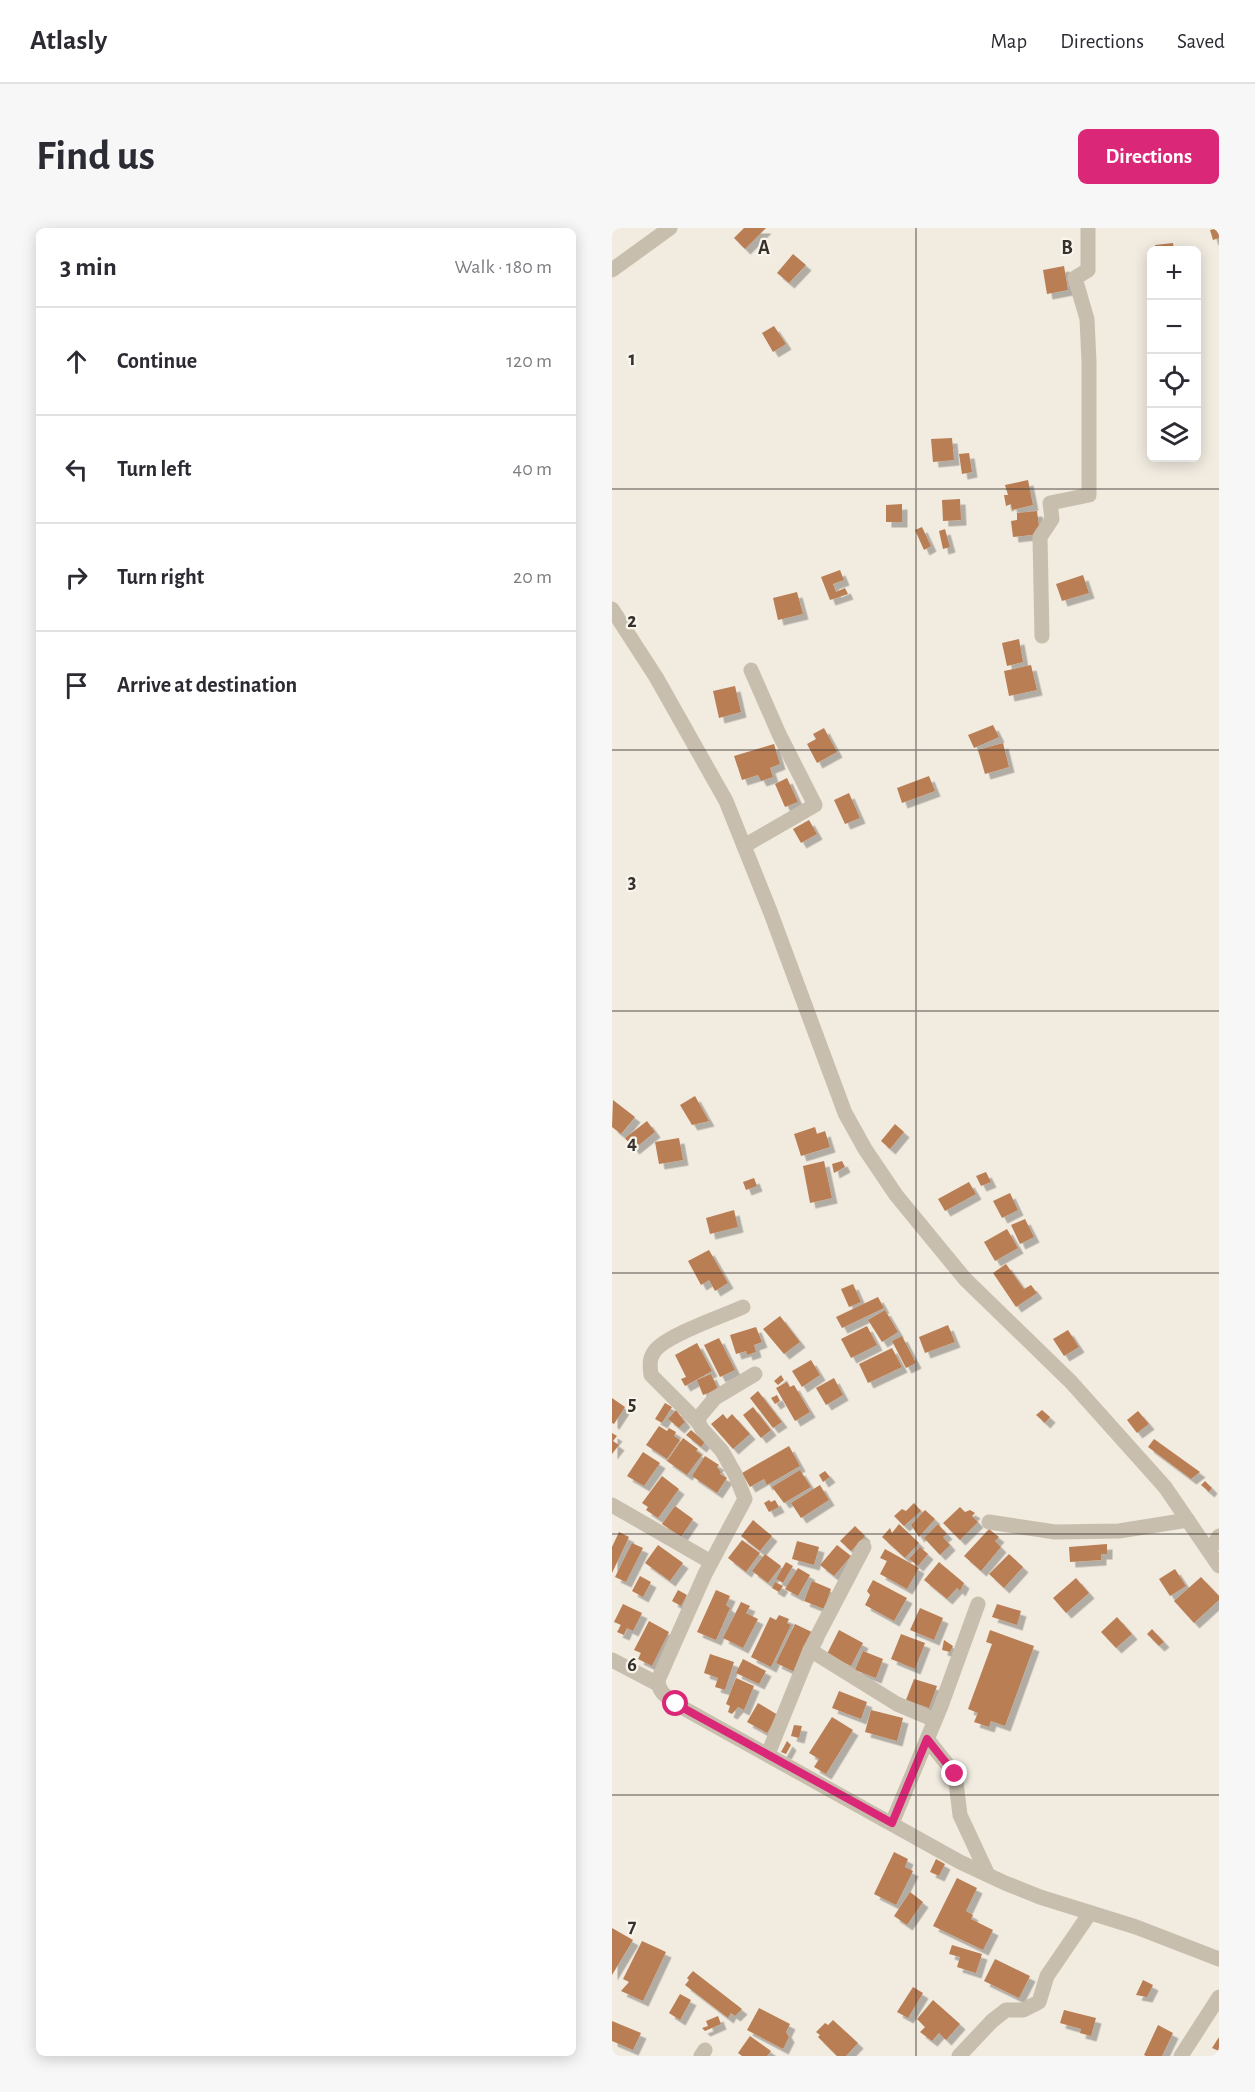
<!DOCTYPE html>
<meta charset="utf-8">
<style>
:root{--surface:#fff;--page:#f7f7f7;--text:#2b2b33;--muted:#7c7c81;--line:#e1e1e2;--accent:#db2777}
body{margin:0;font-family:"Alegreya Sans",sans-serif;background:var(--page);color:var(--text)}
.controls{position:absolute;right:18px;top:18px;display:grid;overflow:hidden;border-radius:9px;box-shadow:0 3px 15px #0003}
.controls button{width:54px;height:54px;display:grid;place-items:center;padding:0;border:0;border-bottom:2px solid var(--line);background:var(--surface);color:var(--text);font:30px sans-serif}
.stop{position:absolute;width:18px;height:18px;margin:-14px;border:4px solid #db2777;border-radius:50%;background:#fff}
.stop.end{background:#db2777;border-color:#fff;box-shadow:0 2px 6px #0008}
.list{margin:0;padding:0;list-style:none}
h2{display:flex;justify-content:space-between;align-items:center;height:78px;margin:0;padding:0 24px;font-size:26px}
h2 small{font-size:20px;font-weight:400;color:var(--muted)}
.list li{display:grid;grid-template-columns:39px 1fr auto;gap:18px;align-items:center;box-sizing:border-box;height:108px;padding:0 24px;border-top:2px solid var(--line)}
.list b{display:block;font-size:22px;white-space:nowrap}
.list em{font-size:20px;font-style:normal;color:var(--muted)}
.icon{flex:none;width:33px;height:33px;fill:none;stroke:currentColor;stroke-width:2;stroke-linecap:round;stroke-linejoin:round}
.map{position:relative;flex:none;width:607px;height:1828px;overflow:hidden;border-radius:9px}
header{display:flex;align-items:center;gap:36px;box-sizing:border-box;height:84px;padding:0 30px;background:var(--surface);border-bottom:2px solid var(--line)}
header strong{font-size:28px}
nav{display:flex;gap:33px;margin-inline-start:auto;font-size:21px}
.intro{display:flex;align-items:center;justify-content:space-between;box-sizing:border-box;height:144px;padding:0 36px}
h1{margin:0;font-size:42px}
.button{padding:15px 27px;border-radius:9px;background:var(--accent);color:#fff;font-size:21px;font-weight:700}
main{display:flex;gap:36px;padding:0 36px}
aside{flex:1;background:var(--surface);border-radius:9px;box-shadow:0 3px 15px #0003}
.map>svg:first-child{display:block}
</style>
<header>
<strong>Atlasly</strong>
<nav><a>Map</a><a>Directions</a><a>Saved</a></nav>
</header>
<div class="intro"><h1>Find us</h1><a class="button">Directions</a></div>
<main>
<aside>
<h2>3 min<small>Walk · 180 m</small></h2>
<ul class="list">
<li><svg class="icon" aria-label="ahead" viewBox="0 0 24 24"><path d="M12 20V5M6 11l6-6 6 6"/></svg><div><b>Continue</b></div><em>120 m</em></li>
<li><svg class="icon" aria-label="left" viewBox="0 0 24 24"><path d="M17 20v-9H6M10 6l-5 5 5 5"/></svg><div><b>Turn left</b></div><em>40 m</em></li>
<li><svg class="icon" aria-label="right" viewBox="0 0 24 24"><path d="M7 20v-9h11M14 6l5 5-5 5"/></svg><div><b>Turn right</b></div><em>20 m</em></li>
<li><svg class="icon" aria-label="arrive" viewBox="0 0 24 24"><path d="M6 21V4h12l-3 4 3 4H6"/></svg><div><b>Arrive at destination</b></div></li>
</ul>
</aside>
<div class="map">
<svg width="607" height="1828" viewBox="0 0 607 1828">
<defs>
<filter id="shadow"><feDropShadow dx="5.5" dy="5.5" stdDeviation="0" flood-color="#0004"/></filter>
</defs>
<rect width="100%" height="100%" fill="#f1ebe0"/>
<g fill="#ba7e54" filter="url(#shadow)">
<path d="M132,0H154L133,21L122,10Z"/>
<path d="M607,0V10L601,12L598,2Z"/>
<path d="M561,15L562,22H543V17Z"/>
<path d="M181,26L194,37L177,55L165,45Z"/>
<path d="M452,38L456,62L435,66L431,42Z"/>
<path d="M162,98L174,116L161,124L150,105Z"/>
<path d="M340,210L342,232L321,234L319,211Z"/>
<path d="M357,225L360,244L350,246L347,226Z"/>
<path d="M416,252L421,277L400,282L399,276L394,278L392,267H396L393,257Z"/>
<path d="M348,271L349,292L331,293L330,272Z"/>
<path d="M290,276V294H274V277Z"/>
<path d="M425,283L428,306L401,309L399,293L405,292V285Z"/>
<path d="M310,299L319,318L312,322L303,302Z"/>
<path d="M333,301L338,319L331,321L327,303Z"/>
<path d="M228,342L232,352L221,356L224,364L233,360L236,366L218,372L209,349Z"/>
<path d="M471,347L477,365L450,373L444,356Z"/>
<path d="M185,364L191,386L166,392L161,370Z"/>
<path d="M407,411L411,434L395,438L390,415Z"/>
<path d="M419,437L425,462L397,468L392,443Z"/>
<path d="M123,458L129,484L107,490L101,463Z"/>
<path d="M381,497L387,509L362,520L356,507Z"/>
<path d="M212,500L225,524L205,535L195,516L204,511L201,506Z"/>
<path d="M391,515L397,539L373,546L366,522Z"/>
<path d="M162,516L168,536L158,540L161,549L149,553L146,547L130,552L122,528Z"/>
<path d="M317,548L323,563L290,575L285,560Z"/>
<path d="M175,550L186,574L173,579L163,556Z"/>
<path d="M237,565L248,590L233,596L222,572Z"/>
<path d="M197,592L205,606L189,615L181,601Z"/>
<path d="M83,868L97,893L80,897L68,877Z"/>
<path d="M1,872L23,889L9,906L0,899Z"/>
<path d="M35,893L43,904L22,921L13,910Z"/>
<path d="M283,896L292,904L278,921L269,913Z"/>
<path d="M203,899L205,906L213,903L218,919L189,928L182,906Z"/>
<path d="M67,910L71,932L47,936L43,914Z"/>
<path d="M212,933L220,970L198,975L191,938Z"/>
<path d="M230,933L233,939L222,945L220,936Z"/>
<path d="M374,944L379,954L369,958L364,948Z"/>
<path d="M142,950L145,958L134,962L131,954Z"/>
<path d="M357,954L364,966L333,983L326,971Z"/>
<path d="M398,965L406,982L390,990L381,973Z"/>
<path d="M122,982L126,999L98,1006L94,990Z"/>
<path d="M413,991L422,1009L408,1016L399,997Z"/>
<path d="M395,1001L406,1020L383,1033L372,1014Z"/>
<path d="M97,1022L116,1055L103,1063L97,1052L89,1057L76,1033Z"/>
<path d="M394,1036L412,1061L419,1057L425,1065L404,1079L381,1045Z"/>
<path d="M241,1056L249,1074L237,1079L229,1061Z"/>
<path d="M266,1069L272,1080L230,1100L224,1089Z"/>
<path d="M273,1082L286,1104L270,1114L256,1092Z"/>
<path d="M168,1088L188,1114L172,1126L151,1101Z"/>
<path d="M336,1097L343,1114L313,1125L307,1109Z"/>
<path d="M255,1098L265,1117L239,1130L229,1111Z"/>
<path d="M144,1099L150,1114L142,1117L144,1124L135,1127L134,1123L124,1126L118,1107Z"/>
<path d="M456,1102L467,1119L452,1128L441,1111Z"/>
<path d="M290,1108L304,1135L294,1140L280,1113Z"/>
<path d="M107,1110L123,1142L108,1149L92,1117Z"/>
<path d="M85,1115L100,1143L73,1158L69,1151L74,1149L63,1127Z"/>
<path d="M280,1120L290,1139L256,1155L247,1136Z"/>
<path d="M199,1132L208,1147L190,1159L180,1143Z"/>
<path d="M99,1146L106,1161L91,1167L85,1152Z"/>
<path d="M169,1147L172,1152L166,1157L162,1153Z"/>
<path d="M222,1150L231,1167L214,1177L204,1160Z"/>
<path d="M175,1154L178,1159L182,1157L198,1184L183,1193L164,1160Z"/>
<path d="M146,1163L170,1194L161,1200L138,1170Z"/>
<path d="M165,1167L168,1173L163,1176L159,1170Z"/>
<path d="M0,1170L13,1179L2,1196L0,1195Z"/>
<path d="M53,1175L60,1179L50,1195L43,1191Z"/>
<path d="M141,1179L159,1202L149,1210L131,1187Z"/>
<path d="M64,1182L73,1194L67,1200L56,1191Z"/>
<path d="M430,1182L438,1189L433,1195L424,1187Z"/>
<path d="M526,1183L537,1196L525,1205L515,1192Z"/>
<path d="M111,1186L115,1191L120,1186L138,1206L121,1221L99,1196Z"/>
<path d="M47,1198L55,1203L57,1200L64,1204L62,1208L68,1212L55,1231L34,1217Z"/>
<path d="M79,1202L93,1214L89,1219L74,1207Z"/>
<path d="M0,1205L5,1208L1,1213L7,1217L0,1226Z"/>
<path d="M71,1210L86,1221L84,1223L90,1227L75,1247L55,1233Z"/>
<path d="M542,1211L588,1244L579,1251L536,1219Z"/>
<path d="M177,1218L188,1238L155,1257L152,1251L138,1259L130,1245Z"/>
<path d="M31,1224L48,1235L32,1258L15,1248Z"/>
<path d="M93,1228L107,1237L105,1239L109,1244L108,1246L115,1250L105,1265L80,1248Z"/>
<path d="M188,1242L199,1259L172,1275L160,1259Z"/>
<path d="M213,1243L218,1249L211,1254L207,1247Z"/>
<path d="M50,1248L67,1261L46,1290L34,1282L36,1279L30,1275Z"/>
<path d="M593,1253L600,1260L597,1264L589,1257Z"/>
<path d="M208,1257L217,1272L189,1290L179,1275Z"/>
<path d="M157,1272L159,1274L163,1272L167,1279L157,1284L152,1275Z"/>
<path d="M302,1275L309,1283L292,1298L282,1288L290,1281L294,1283Z"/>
<path d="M63,1278L81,1291L69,1309L50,1296Z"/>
<path d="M348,1279L353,1284L358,1282L363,1285L360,1288L366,1294L348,1312L331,1295Z"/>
<path d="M313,1282L323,1291L307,1309L299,1297Z"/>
<path d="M141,1292L160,1308L148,1323L129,1308Z"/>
<path d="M287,1296L307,1315L293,1330L270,1309L278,1300L280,1305Z"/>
<path d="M326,1296L335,1306L331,1309L338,1317L328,1327L312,1310Z"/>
<path d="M243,1298L253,1308L239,1323L228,1313Z"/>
<path d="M377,1301L387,1309L383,1313L389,1319L369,1343L352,1328Z"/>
<path d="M7,1304L17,1309L0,1345V1319Z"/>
<path d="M130,1312L148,1325L134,1344L116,1330Z"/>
<path d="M185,1313L207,1319L202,1337L180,1331Z"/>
<path d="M20,1315L31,1320L14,1354L3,1349Z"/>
<path d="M495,1316V1326H489V1332L458,1334L457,1319Z"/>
<path d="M46,1317L71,1335L58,1353L33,1335Z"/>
<path d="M225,1317L239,1328L222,1348L208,1337Z"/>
<path d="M308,1319L316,1326L306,1338L297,1331Z"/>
<path d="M273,1321L307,1340L295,1361L268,1346L275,1333L268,1330Z"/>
<path d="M153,1326L169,1338L156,1355L140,1343Z"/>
<path d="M397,1326L411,1339L392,1360L377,1346Z"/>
<path d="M174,1334L181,1338L171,1355L164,1351Z"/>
<path d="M327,1334L352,1355L348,1363L345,1360L335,1371L312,1352Z"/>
<path d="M186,1340L198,1347L186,1368L173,1361Z"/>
<path d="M563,1341L574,1358L558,1368L547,1351Z"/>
<path d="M28,1348L39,1354L31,1369L20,1363Z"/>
<path d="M589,1349L607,1368V1372L582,1395L562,1373Z"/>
<path d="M464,1350L477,1365L454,1385L441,1370Z"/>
<path d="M261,1352L295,1370L282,1393L253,1377L258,1367L255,1363Z"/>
<path d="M200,1353L219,1361L212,1381L192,1373Z"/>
<path d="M163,1354L171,1358L167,1364L160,1360Z"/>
<path d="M66,1362L75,1367L69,1378L60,1373Z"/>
<path d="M104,1362L118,1368L114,1377L118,1380L104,1412L85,1404Z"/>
<path d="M129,1374L138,1378L134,1385L146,1391L131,1420L111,1410Z"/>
<path d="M11,1376L30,1385L21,1403L15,1400L12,1407L5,1404L9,1397L2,1394Z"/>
<path d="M385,1376L409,1383L405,1397L380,1389Z"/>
<path d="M308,1380L331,1390L322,1412L298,1402Z"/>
<path d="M167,1387L177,1391L175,1395L179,1397L159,1439L139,1429L158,1389L164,1392Z"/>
<path d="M505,1389L520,1406L504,1420L489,1404Z"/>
<path d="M37,1393L57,1404L40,1438L26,1431L29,1425L22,1422Z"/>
<path d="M183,1396L206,1407L187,1446L164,1435Z"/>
<path d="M540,1401L552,1414L547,1418L535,1406Z"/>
<path d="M227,1402L251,1415L239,1438L215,1426Z"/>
<path d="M378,1402L422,1418L393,1498L379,1493L377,1499L362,1494L366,1485L356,1481L380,1416L374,1414Z"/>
<path d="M289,1406L313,1415L303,1441L279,1431Z"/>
<path d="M332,1412L341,1418L338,1424L330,1422Z"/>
<path d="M251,1423L271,1431L264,1450L243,1442Z"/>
<path d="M98,1426L122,1434L113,1462L103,1459L106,1450L92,1445Z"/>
<path d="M131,1431L154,1443L147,1456L124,1445Z"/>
<path d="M124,1450L142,1458L132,1482L126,1479L120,1486L116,1484L118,1478L114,1476Z"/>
<path d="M302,1451L325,1458L317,1480L294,1472Z"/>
<path d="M227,1463L255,1474L249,1491L220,1480Z"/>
<path d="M146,1475L166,1487L155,1505L135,1494Z"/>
<path d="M259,1482L291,1490L285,1513L253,1504Z"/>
<path d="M220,1489L241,1502L214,1546L202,1539L207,1531L197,1525Z"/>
<path d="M182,1497L190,1498L187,1510L179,1508Z"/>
<path d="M175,1513L179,1517L174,1526L169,1524Z"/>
<path d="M282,1624L296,1631L293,1639L301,1643L284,1677L262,1666Z"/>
<path d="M324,1631L333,1636L327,1648L318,1644Z"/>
<path d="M345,1650L365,1660L354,1683L361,1687L359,1691L381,1702L371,1722L321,1698Z"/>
<path d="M298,1664L311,1674L295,1697L282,1688Z"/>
<path d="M0,1700L21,1712L0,1747Z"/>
<path d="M30,1713L54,1724L31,1773L9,1763L17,1754L11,1751Z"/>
<path d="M340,1717L370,1726L364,1745L345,1739L348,1729L337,1726Z"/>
<path d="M383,1731L418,1748L407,1770L372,1753Z"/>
<path d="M81,1743L130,1781L123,1788L119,1785L116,1790L73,1757L77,1752L75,1750Z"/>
<path d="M531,1752L541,1757L535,1769L524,1767Z"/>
<path d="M301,1759L311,1765L296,1790L285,1784Z"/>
<path d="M68,1766L79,1772L68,1792L57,1785Z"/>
<path d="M321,1772L348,1796L334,1812L327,1805L320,1813L308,1804L313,1799L305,1791Z"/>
<path d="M147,1780L178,1796L174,1804L177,1809L171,1821L135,1802Z"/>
<path d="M452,1782L484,1790L479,1808L468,1805L469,1801L448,1795Z"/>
<path d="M106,1788L109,1796L93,1803L90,1800L96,1798L94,1793Z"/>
<path d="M221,1792L246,1815L234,1828H225L206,1809L208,1807L204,1804L213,1795L216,1797Z"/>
<path d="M0,1793L29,1805L21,1822L0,1813Z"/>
<path d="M546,1797L561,1805L550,1828H534L532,1827Z"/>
<path d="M138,1808L159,1823L155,1828H130L126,1825Z"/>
<path d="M607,1809V1823L600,1820Z"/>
</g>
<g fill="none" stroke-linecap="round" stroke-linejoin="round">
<g stroke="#c8bead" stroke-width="15">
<path d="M0,42L58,0"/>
<path d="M0,381L44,449L114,573L158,683L233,885L253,921L284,967L353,1051L459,1154L553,1259L607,1338"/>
<path d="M430,408L428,309L440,291L438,275L477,267V134L475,91L463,50L476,42V0"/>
<path d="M132,618L203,577L167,506L139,442"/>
<path d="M143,1146L103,1170L88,1188L86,1194L90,1201L110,1223L123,1246L133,1271L93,1346L46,1452C46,1464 55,1469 64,1476L348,1634L393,1655L428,1669L524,1699L607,1731"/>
<path d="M86,1194L39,1147C38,1139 37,1131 42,1124C52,1108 111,1088 131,1079"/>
<path d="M0,1277L99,1334"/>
<path d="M377,1294L443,1304L507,1303L576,1292"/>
<path d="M598,1322L607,1308"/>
<path d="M198,1422L285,1476L323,1492"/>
<path d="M0,1432L46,1456"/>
<path d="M315,1511L343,1546L348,1587L376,1647"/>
<path d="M156,1526L198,1422L252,1319"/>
<path d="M280,1595L329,1478L366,1376"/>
<path d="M89,1828L93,1822"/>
<path d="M347,1828L380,1793L394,1782H411L427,1774L435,1748L478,1685"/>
<path d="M569,1828L607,1769"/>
</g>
</g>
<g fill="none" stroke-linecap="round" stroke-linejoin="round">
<path stroke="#db2777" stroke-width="8" d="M64,1476L280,1595L315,1511L343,1546"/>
</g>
<path fill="none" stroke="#37302b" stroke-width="1.5" stroke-opacity="0.55" d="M304,0V1828M0,261H607M0,522H607M0,783H607M0,1045H607M0,1306H607M0,1567H607"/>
<g font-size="20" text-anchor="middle" font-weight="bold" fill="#37302b" stroke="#f8f5ec" stroke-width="4.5" stroke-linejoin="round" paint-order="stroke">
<text x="152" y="26">A</text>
<text x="455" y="26">B</text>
<text x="20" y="137">1</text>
<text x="20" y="399">2</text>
<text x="20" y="660">3</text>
<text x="20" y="921">4</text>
<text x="20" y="1182">5</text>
<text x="20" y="1443">6</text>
<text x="20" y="1704">7</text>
</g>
</svg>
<div class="controls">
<button>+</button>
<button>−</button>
<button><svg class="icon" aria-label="locate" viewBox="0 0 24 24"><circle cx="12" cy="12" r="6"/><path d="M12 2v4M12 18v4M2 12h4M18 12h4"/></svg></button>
<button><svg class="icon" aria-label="layers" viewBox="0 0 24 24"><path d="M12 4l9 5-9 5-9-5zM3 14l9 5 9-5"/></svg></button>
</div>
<div class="stop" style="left:64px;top:1476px"></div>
<div class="stop end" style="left:343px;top:1546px"></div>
</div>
</main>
